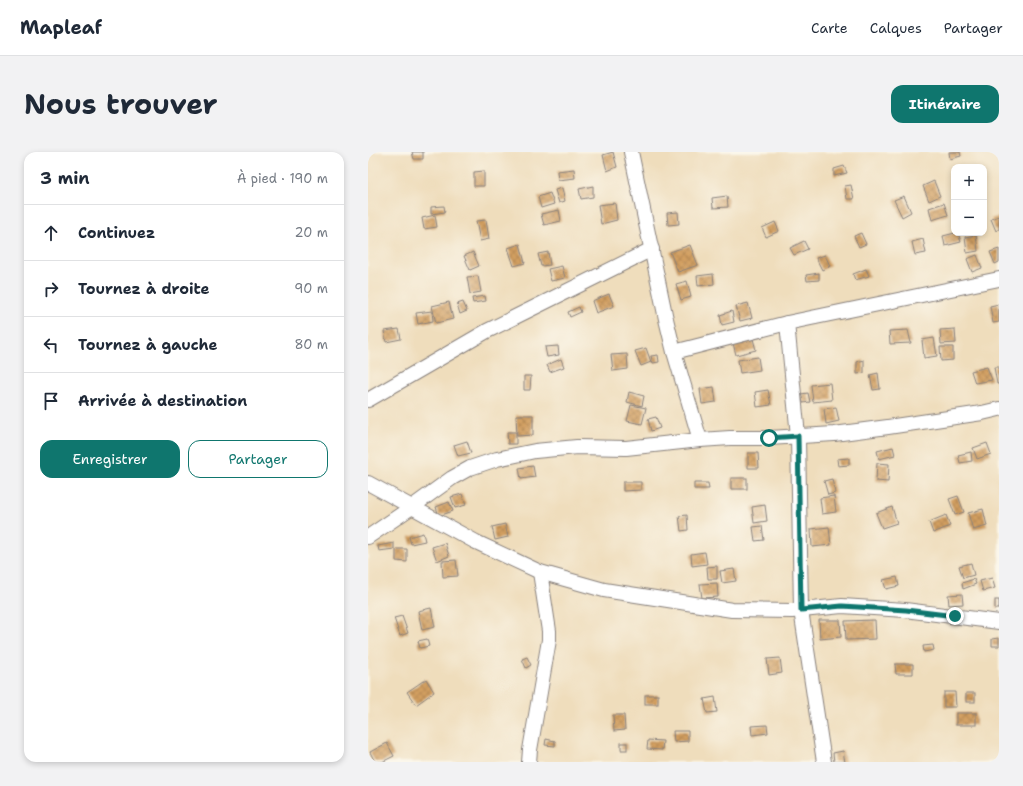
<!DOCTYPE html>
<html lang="fr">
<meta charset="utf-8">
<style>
:root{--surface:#fff;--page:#f2f2f3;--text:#1f2937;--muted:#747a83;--line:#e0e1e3;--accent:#0f766e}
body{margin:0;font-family:"Shantell Sans",sans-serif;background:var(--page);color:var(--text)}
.controls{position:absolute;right:12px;top:12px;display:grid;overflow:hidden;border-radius:8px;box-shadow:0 2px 6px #0003}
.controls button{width:36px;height:36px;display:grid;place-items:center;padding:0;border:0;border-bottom:1px solid var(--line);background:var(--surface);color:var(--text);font:20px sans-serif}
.stop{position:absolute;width:12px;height:12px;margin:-9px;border:3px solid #0f766e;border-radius:50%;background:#fff}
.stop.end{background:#0f766e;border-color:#fff;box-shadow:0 1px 4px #0008}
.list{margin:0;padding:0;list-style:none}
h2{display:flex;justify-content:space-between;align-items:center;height:52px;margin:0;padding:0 16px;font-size:17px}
h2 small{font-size:13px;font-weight:400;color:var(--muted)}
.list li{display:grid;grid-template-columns:26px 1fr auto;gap:12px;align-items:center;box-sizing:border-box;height:56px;padding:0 16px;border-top:1px solid var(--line)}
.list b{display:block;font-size:15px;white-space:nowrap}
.list em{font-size:13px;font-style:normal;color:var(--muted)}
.actions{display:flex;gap:8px;padding:12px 16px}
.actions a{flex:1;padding:9px 0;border:1px solid var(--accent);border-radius:12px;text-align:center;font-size:14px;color:var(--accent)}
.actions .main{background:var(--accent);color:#fff}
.icon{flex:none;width:22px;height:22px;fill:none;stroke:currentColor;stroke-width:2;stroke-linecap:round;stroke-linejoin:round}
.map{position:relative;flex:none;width:631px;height:610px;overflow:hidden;border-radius:12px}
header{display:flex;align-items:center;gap:24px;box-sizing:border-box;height:56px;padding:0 20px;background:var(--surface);border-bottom:1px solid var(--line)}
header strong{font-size:19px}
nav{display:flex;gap:22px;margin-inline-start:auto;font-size:14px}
.intro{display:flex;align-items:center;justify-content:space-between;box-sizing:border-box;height:96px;padding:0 24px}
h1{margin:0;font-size:28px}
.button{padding:10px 18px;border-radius:12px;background:var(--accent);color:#fff;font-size:14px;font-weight:700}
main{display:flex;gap:24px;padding:0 24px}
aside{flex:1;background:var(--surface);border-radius:12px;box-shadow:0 2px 6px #0003}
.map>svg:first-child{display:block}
</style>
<header>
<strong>Mapleaf</strong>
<nav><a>Carte</a><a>Calques</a><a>Partager</a></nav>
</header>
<div class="intro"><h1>Nous trouver</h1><a class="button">Itinéraire</a></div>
<main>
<aside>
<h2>3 min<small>À pied · 190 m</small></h2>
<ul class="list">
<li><svg class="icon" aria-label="ahead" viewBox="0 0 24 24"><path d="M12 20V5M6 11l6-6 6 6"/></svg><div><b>Continuez</b></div><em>20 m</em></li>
<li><svg class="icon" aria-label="right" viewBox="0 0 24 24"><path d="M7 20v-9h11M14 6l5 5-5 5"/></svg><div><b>Tournez à droite</b></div><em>90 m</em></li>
<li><svg class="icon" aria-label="left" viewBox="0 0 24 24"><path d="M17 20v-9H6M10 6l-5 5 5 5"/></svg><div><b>Tournez à gauche</b></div><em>80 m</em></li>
<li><svg class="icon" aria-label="arrive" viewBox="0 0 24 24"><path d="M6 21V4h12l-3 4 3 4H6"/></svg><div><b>Arrivée à destination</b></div></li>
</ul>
<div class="actions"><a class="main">Enregistrer</a><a>Partager</a></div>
</aside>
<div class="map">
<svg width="631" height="610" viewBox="0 0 631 610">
<defs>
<pattern id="building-cross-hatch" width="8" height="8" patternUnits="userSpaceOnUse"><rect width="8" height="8" fill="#d29f60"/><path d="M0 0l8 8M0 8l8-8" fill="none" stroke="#aa8150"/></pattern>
</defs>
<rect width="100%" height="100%" fill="#fbf7ec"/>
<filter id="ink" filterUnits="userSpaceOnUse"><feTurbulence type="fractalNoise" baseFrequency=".025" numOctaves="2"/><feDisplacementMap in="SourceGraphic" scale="8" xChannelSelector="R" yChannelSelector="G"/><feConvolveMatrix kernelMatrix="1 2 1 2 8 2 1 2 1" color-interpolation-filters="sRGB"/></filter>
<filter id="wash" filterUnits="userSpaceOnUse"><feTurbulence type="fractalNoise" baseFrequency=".012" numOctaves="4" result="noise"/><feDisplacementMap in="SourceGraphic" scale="16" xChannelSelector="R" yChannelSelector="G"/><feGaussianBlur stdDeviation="0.9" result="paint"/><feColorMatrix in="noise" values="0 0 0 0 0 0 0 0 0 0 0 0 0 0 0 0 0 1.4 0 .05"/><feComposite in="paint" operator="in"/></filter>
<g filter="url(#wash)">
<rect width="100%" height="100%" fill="#efddbc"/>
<g id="blocks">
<g fill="url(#building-cross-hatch)">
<path d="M44,0H55V7H46Z"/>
<path d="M245,0L249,15L239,19L235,3Z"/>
<path d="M581,0H592L593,4L582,7Z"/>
<path d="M476,14L479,21L466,24V17Z"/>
<path d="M206,17L207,26L190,28L189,19Z"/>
<path d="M116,19V34H106V20Z"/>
<path d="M566,29L572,44L561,49L555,34Z"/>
<path d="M483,33L486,47H479L477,34Z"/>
<path d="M225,34V45L213,47L211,37Z"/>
<path d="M194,36L197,49L191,51L187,38Z"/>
<path d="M182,41L186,52L173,56L170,45Z"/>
<path d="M359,44L360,55L345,56L344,46Z"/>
<path d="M536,44L543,60L534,65L526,48Z"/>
<path d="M247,51L249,68L233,72L230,53Z"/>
<path d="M576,51L580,63L564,68L561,56Z"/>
<path d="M76,54L77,60L63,62V55Z"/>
<path d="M191,58L193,69L176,73L173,62Z"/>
<path d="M310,60L311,72L300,73L299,61Z"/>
<path d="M67,63L69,75L56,77L54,66Z"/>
<path d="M631,64V77L628,79L623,67Z"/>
<path d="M118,68L121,87L112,89L108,69Z"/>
<path d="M407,70L411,79L398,85L394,76Z"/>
<path d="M493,81L498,92L491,95L486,84Z"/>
<path d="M587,81H590L593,90L577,94L575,84Z"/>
<path d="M608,83L610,99L599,101L597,85Z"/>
<path d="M555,87L558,101L547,103L544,90Z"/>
<path d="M436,89L440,97L426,103L422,96Z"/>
<path d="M152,92L157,111L146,114L140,96Z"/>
<path d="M322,93L330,113L310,120L302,100Z"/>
<path d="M631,97V110L627,112L622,100Z"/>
<path d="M105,100L111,114L102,118L96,104Z"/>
<path d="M180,100L182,113L173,114L170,102Z"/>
<path d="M457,103L462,114L454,118L448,106Z"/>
<path d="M609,103L614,116L604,120L599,107Z"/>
<path d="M194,114L197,126L183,129L180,117Z"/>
<path d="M498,117L501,124L487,128L485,122Z"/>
<path d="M451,121V128L439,129L438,123Z"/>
<path d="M345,122L346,132L330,134L329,124Z"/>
<path d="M110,124L113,140L102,142L99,125Z"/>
<path d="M319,129L323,145L313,148L308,132Z"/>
<path d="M241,142L246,154L228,161L224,149Z"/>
<path d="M117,144L118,149L105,151L104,146Z"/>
<path d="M81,150L85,167L68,171L64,154Z"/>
<path d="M95,150L99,159L92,162L89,152Z"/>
<path d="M380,151L384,166L372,169L368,154Z"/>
<path d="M631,152V170L625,171L622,154Z"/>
<path d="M211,155L213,160L202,165L200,160Z"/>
<path d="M64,159L65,169L50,172L48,161Z"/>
<path d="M364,159L366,170L354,173L352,163Z"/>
<path d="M31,177L33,187L18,190L16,179Z"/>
<path d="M587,177L588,191L573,192L572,178Z"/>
<path d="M540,178L543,191L522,192L521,179Z"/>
<path d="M566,186L569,204L556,206L554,188Z"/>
<path d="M385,187L388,198L368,203L365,191Z"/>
<path d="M190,194L191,203L179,205L177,195Z"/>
<path d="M572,195H585V208L573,209Z"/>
<path d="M278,196L283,210L273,214L267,199Z"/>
<path d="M259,202L260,217L245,219L243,203Z"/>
<path d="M290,203L291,210L285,211L283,204Z"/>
<path d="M390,205L392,218L372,221L370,208Z"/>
<path d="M193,207L196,215L182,220L179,213Z"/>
<path d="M496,208V221L489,222V210Z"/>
<path d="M619,215L624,228L607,231L603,219Z"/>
<path d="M626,215H631V232H629Z"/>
<path d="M510,221L512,237L505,238L502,223Z"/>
<path d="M156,224H163L162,238H156Z"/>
<path d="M462,231L464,248L445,250L443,233Z"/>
<path d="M346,235L348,250L334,252L332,237Z"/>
<path d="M400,238L403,253L389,255L387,240Z"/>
<path d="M261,240L276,244L274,254L259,250Z"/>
<path d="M440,241L442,250L435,251L433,242Z"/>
<path d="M263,253L278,256L274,272L259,269Z"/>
<path d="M468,255L471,269L458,272L456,257Z"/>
<path d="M148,263H165V283L149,284Z"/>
<path d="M288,265L292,276L283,279L280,267Z"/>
<path d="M139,280H148V292H140Z"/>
<path d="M99,289L103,301L90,304L86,293Z"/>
<path d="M619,291L623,302L609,307L605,296Z"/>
<path d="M525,295L527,303L511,307L509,299Z"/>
<path d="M603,300L604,309L592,311L590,303Z"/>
<path d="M380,301H390L391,316H380Z"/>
<path d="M481,306V313L470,314L469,307Z"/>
<path d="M509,311L521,312L520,330L508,329Z"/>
<path d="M165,314L167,325L153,327L151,316Z"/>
<rect x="363" y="326" width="16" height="11"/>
<path d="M464,327L467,341L460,343L456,329Z"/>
<path d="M255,330H273V338L255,339Z"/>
<path d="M326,331H340L341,337H326Z"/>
<path d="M94,342L98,353L87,356L83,345Z"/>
<path d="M466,344L468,360L454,362L452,346Z"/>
<path d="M590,344L596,360L587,363L581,347Z"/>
<path d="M81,350L85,359L71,364L68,355Z"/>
<path d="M397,353L399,369L386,371L384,355Z"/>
<path d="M524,355L529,371L514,376L508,361Z"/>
<path d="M615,357L619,374L605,378L600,361Z"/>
<path d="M319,363L320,378L313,379L311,364Z"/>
<path d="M578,363L582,374L565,381L561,370Z"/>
<path d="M137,372L140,385L127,388L124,375Z"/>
<path d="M394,374L396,388L387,389L385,375Z"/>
<path d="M461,375L463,393L444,395L443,377Z"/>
<path d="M55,381L57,389L43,392L41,385Z"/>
<path d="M26,391V397L11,399L10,394Z"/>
<path d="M77,391L81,404L69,409L64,395Z"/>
<path d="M28,397H39V410L28,409Z"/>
<path d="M337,400L339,412L324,414L323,402Z"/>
<path d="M88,408L90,424L75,425L74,409Z"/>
<path d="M603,411L606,423L595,426L591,414Z"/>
<path d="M349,414V427H340L339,415Z"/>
<path d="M366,417L368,429L354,431L352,419Z"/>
<path d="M529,425L531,434L518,437L515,428Z"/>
<path d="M624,426L627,436L615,439L612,429Z"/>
<path d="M606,427L608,432L595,437L594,431Z"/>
<path d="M349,431L350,445L334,446L332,432Z"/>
<path d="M594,442L595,452L581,453L580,443Z"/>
<rect x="627" y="448" width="4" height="9"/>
<path d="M63,456L67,475L54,478L50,459Z"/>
<path d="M34,464L40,481L32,484L26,466Z"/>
<path d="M451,468H472L473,485L452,487Z"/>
<path d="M507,468L508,487L478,488L477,469Z"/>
<path d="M631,486V494H624V487Z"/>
<path d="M59,487L61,494L52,496L50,489Z"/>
<path d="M565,493L566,498L556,500L555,494Z"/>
<path d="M159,505L163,513L158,516L154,507Z"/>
<path d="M412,506L414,521L401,523L399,507Z"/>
<path d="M527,512H545V522H528Z"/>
<path d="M58,527L66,540L48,553L39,540Z"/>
<path d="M576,540H587L588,555H576Z"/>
<rect x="598" y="541" width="9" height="9"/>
<rect x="277" y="543" width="13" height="9"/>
<path d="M347,545L349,560L339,561L336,547Z"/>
<rect x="588" y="561" width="20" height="12"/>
<path d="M245,563H256L257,578L246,579Z"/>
<path d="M399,573L400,581L384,583L383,574Z"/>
<path d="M305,579H320V589L306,590Z"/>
<path d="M178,587L187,589V594L177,593Z"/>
<path d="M280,588L295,589L294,598L279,597Z"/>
<path d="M19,591L26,604L14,610H7L2,600Z"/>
<rect x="253" y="591" width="6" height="7"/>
<path d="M475,599L477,610H466L465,601Z"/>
</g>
</g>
</g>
<g filter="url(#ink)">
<use href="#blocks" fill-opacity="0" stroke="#88807c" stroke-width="1"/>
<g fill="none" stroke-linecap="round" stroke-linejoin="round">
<defs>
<g id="minor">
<path d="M263,0L298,167L306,200L332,288"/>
<path d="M419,171L430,284L433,458L456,610"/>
<path d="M306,200L419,171L631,127"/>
<path d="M0,248L119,179L284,97"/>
<path d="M0,331L108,390L172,420L236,438L364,458L424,459L474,454L537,458L631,470"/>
<path d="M0,385L44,355L84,326L102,316L129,307L167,299L209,295L258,296L332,288L362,286H401L466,282L520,275L614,261L631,257"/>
<path d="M161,610L162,598L181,488V479L172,420"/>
</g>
</defs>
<use href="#minor" stroke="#88807c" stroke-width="16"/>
<use href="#minor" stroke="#fff" stroke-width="14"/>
</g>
</g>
<g fill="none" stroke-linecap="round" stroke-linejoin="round" filter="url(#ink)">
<path stroke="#0f766e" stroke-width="5" d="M401,286L430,284L433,458L474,454L538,458L587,464"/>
</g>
</svg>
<div class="controls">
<button>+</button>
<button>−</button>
</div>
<div class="stop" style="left:401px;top:286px"></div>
<div class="stop end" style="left:587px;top:464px"></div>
</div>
</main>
